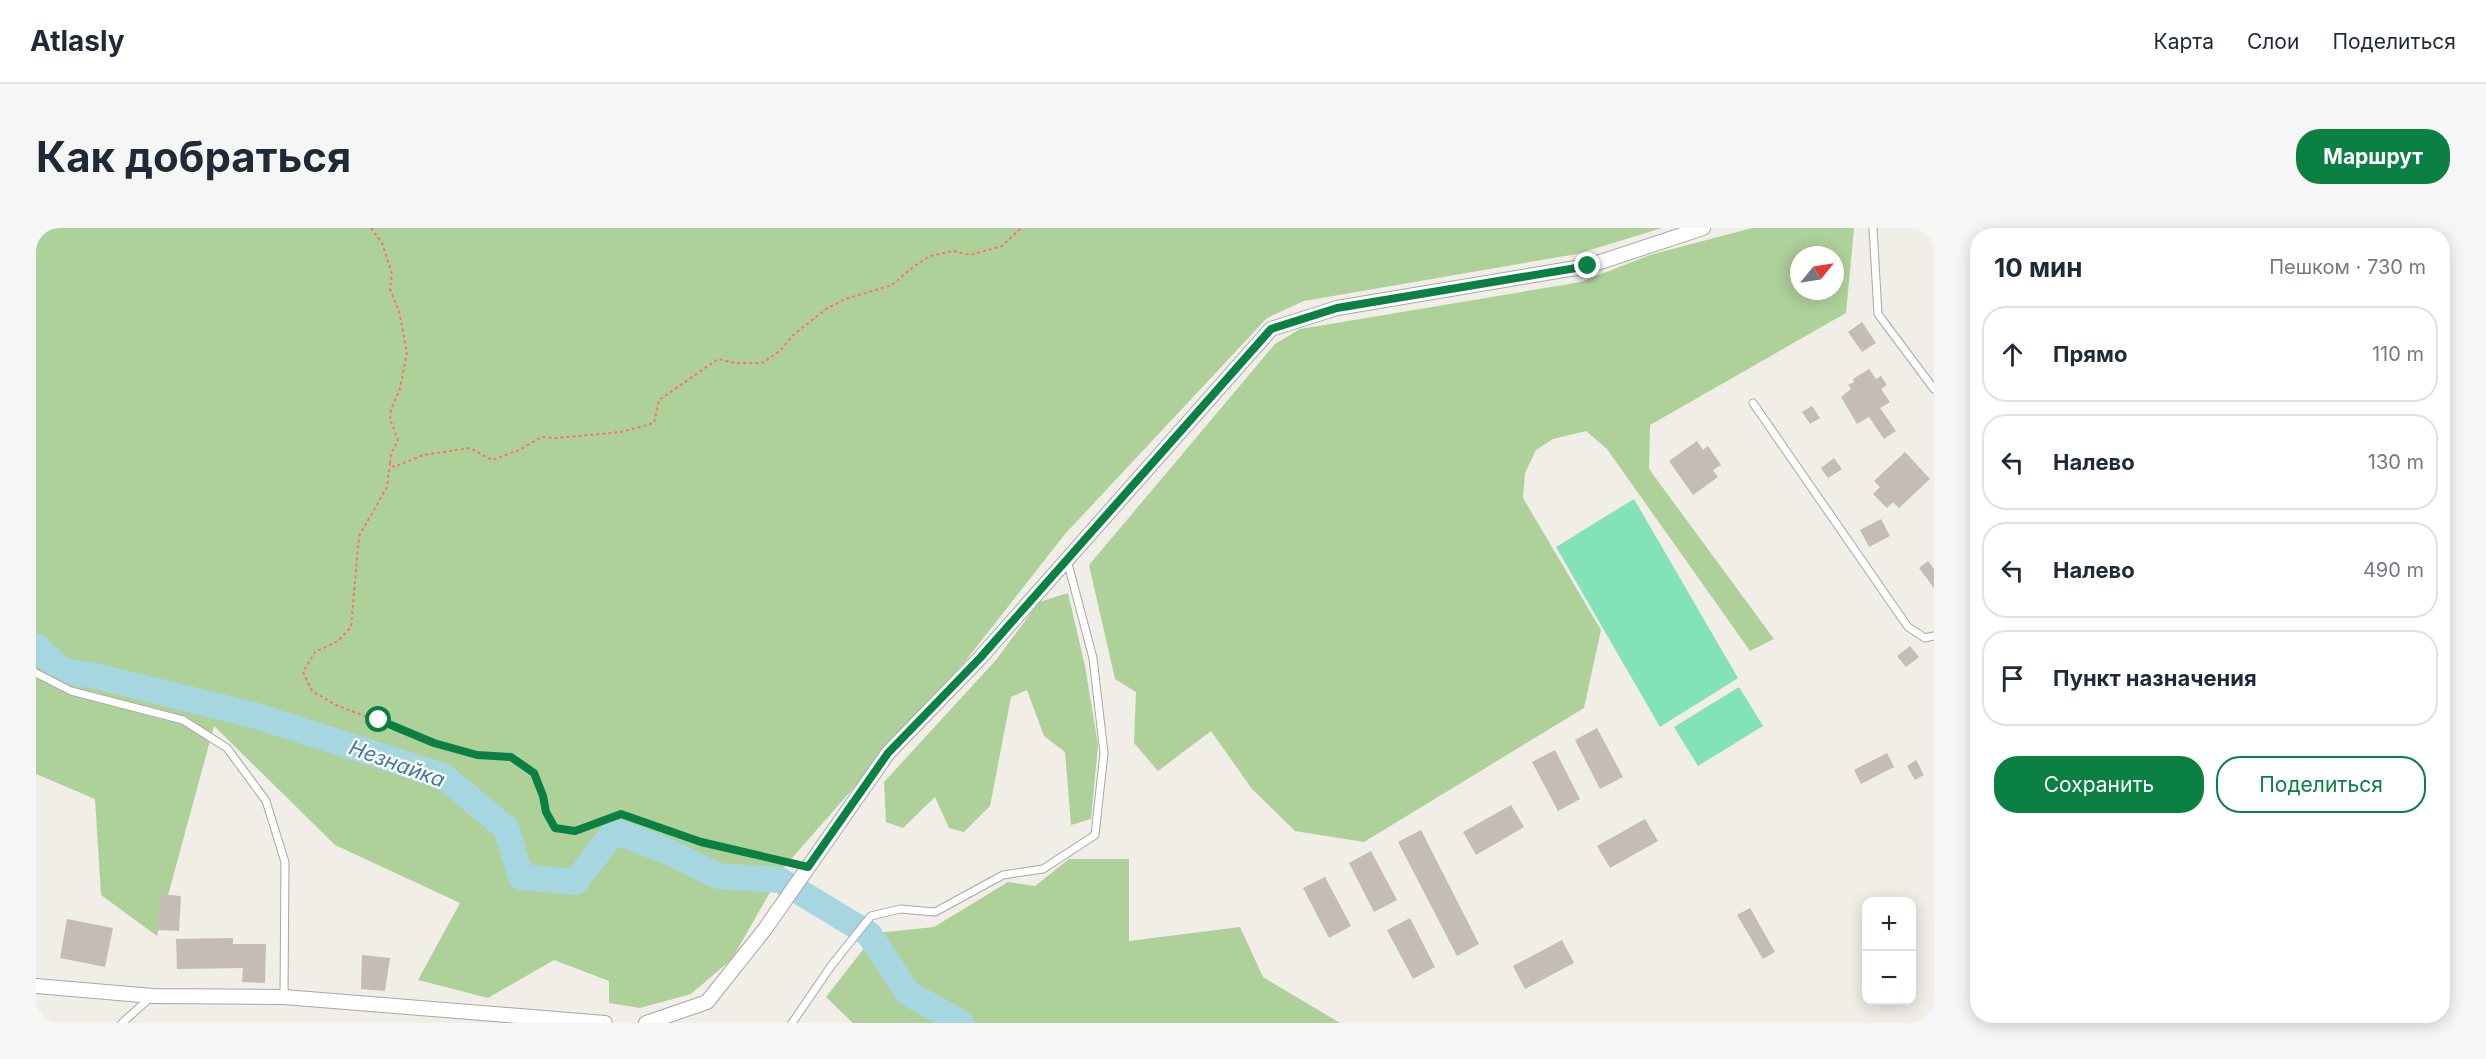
<!DOCTYPE html>
<html lang="ru">
<meta charset="utf-8">
<style>
:root{--surface:#fff;--page:#f6f6f7;--text:#1f2937;--muted:#747a83;--line:#e0e1e3;--accent:#0b8043}
body{margin:0;font-family:Inter,sans-serif;background:var(--page);color:var(--text)}
.controls{position:absolute;right:18px;bottom:18px;display:grid;overflow:hidden;border-radius:12px;box-shadow:0 3px 15px #0003}
.controls button{width:54px;height:54px;display:grid;place-items:center;padding:0;border:0;border-bottom:2px solid var(--line);background:var(--surface);color:var(--text);font:30px sans-serif}
.compass{position:absolute;left:1754px;top:18px;width:54px;height:54px;border-radius:50%;background:var(--surface);box-shadow:0 3px 15px #0003;rotate:60deg}
.stop{position:absolute;width:18px;height:18px;margin:-14px;border:4px solid #0b8043;border-radius:50%;background:#fff}
.stop.end{background:#0b8043;border-color:#fff;box-shadow:0 2px 6px #0008}
.list{margin:0;padding:0;list-style:none}
h2{display:flex;justify-content:space-between;align-items:center;height:78px;margin:0;padding:0 24px;font-size:26px}
h2 small{font-size:20px;font-weight:400;color:var(--muted)}
.list li{display:grid;grid-template-columns:39px 1fr auto;gap:18px;align-items:center;box-sizing:border-box;height:96px;margin:0 12px 12px;padding:0 12px;border:2px solid var(--line);border-radius:24px}
.list b{display:block;font-size:22px;white-space:nowrap}
.list em{font-size:20px;font-style:normal;color:var(--muted)}
.actions{display:flex;gap:12px;padding:18px 24px}
.actions a{flex:1;padding:14px 0;border:2px solid var(--accent);border-radius:24px;text-align:center;font-size:21px;color:var(--accent)}
.actions .main{background:var(--accent);color:#fff}
.icon{flex:none;width:33px;height:33px;fill:none;stroke:currentColor;stroke-width:2;stroke-linecap:round;stroke-linejoin:round}
.map{position:relative;flex:none;width:1898px;height:795px;overflow:hidden;border-radius:24px}
header{display:flex;align-items:center;gap:36px;box-sizing:border-box;height:84px;padding:0 30px;background:var(--surface);border-bottom:2px solid var(--line)}
header strong{font-size:28px}
nav{display:flex;gap:33px;margin-inline-start:auto;font-size:21px}
.intro{display:flex;align-items:center;justify-content:space-between;box-sizing:border-box;height:144px;padding:0 36px}
h1{margin:0;font-size:42px}
.button{padding:15px 27px;border-radius:24px;background:var(--accent);color:#fff;font-size:21px;font-weight:700}
main{display:flex;gap:36px;padding:0 36px}
aside{flex:1;background:var(--surface);border-radius:24px;box-shadow:0 3px 15px #0003}
.map>svg:first-child{display:block}
</style>
<header>
<strong>Atlasly</strong>
<nav><a>Карта</a><a>Слои</a><a>Поделиться</a></nav>
</header>
<div class="intro"><h1>Как добраться</h1><a class="button">Маршрут</a></div>
<main>
<div class="map">
<svg width="1898" height="795" viewBox="0 0 1898 795">
<rect width="100%" height="100%" fill="#f1ede7"/>
<g fill="#aed19a" fill-rule="evenodd">
<path d="M0,0H1626L1541,26L1268,73L1231,90L1029,306L931,431L749,638L696,731L655,766L604,780L573,775V753L518,732L452,770L382,752L424,675L299,617L178,498L121,708L65,667L59,571L0,546Z"/>
<path d="M1716,0H1818L1810,85L1614,197L1613,241L1738,411L1714,423L1571,221L1550,203L1517,211L1500,222L1489,245L1487,270L1565,402L1548,480L1328,614L1259,603L1216,561L1175,503L1122,543L1098,515L1100,464L1079,451L1053,337L1239,116L1264,101L1545,54L1614,27ZM1763,27H1799V63H1763Z"/>
<path d="M1032,365L1049,438L1062,517L1055,591L1035,597L1029,524L1008,508L991,462L975,469L954,578L928,604L913,600L899,569L867,600L850,594L848,554L960,432L1003,374Z"/>
<path d="M1033,631H1093V713L1204,699L1227,749L1304,795H817L790,769L840,705L898,699L972,654L999,658Z"/>
</g>
<g fill="#83e2b7">
<path d="M1598,271L1702,450L1624,499L1520,319Z"/>
<path d="M1703,459L1727,498L1662,538L1638,499Z"/>
</g>
<g fill="none" stroke-linecap="round" stroke-linejoin="round">
<path stroke="#a6d6e0" stroke-width="26" d="M0,418L25,442L64,449L221,488L407,548L470,600L485,649L539,654L579,603L631,623L682,648L744,652L833,706L872,765L925,795"/>
</g>
<g fill="#c6bcb6">
<path d="M1826,94L1840,115L1826,124L1812,104Z"/>
<path d="M1833,141L1840,151L1845,148L1851,157L1845,161L1854,174L1844,180L1860,203L1848,211L1833,189L1821,196L1805,169L1815,161L1812,157L1818,154L1817,151Z"/>
<path d="M1776,178L1784,190L1774,196L1766,184Z"/>
<path d="M1661,213L1667,222L1672,218L1685,237L1677,242L1682,249L1657,267L1633,233Z"/>
<path d="M1869,224L1894,251L1863,280L1857,274L1851,280L1837,266L1844,259L1838,253Z"/>
<path d="M1798,230L1806,241L1792,250L1785,240Z"/>
<path d="M1845,291L1854,308L1833,319L1824,302Z"/>
<path d="M1892,333L1898,341V360L1883,340Z"/>
<path d="M1874,418L1883,429L1870,439L1861,428Z"/>
<path d="M1561,500L1587,549L1564,561L1539,512Z"/>
<path d="M1519,522L1544,571L1522,583L1496,534Z"/>
<path d="M1851,525L1858,539L1825,556L1818,542Z"/>
<path d="M1880,532L1888,547L1879,552L1871,538Z"/>
<path d="M1475,577L1488,599L1440,627L1427,604Z"/>
<path d="M1609,591L1622,613L1574,640L1561,618Z"/>
<path d="M1385,602L1443,716L1421,728L1362,614Z"/>
<path d="M1335,623L1361,672L1338,684L1313,635Z"/>
<path d="M1289,649L1315,698L1293,710L1267,660Z"/>
<path d="M124,666L145,668L143,703L122,702Z"/>
<path d="M1714,680L1739,724L1727,731L1701,687Z"/>
<path d="M1374,690L1399,739L1377,751L1351,702Z"/>
<path d="M31,691L77,700L69,739L24,730Z"/>
<path d="M197,710V716H230L229,755L206,754L207,740L141,741L140,711Z"/>
<path d="M1526,712L1538,735L1489,761L1477,738Z"/>
<path d="M326,727L354,730L349,763L325,761Z"/>
</g>
<g fill="none" stroke-linecap="round" stroke-linejoin="round">
<defs>
<g id="lane">
<path d="M1837,0L1842,86L1898,161"/>
<path d="M1717,175L1872,399L1889,410L1898,408"/>
<path d="M0,445L35,463L147,492L191,520L230,573L249,634L248,769"/>
<path d="M86,795L115,769"/>
<path d="M756,795L795,738L835,688L864,681L899,684L967,647L1007,641L1059,607L1068,525L1057,430L1031,332"/>
</g>
<g id="street">
<path d="M0,758L117,768L248,769L569,795"/>
<path d="M610,795L671,774L729,701L852,525L944,430L1235,101L1301,80L1552,38L1667,0"/>
</g>
</defs>
<use href="#lane" stroke="#a7a7a7" stroke-width="9"/>
<use href="#street" stroke="#a7a7a7" stroke-width="16"/>
<g stroke="#fe716b" stroke-width="2" stroke-dasharray="3 3" stroke-linecap="butt">
<path d="M335,0L346,15L356,46L354,61L363,83L371,124L364,161L355,181L354,191L362,212L355,226L354,235L358,239L387,227L434,220L456,232L483,222L506,209L519,210L585,204L618,195L623,172L682,131L699,135H726L745,122L756,108L790,81L809,71L856,57L877,39L894,28L918,23L934,27L966,18L985,0"/>
<path d="M354,235L351,259L323,308L315,399L302,413L279,424L267,444L276,463L300,477L398,515L441,527L475,529L498,545L507,568L510,584L519,600L539,603L585,586L614,594L665,614L759,636"/>
</g>
<use href="#lane" stroke="#fff" stroke-width="7"/>
<use href="#street" stroke="#fff" stroke-width="14"/>
</g>
<g fill="none" stroke-linecap="round" stroke-linejoin="round">
<path stroke="#0b8043" stroke-width="8" d="M343,492L398,515L441,527L475,529L498,545L507,568L510,584L519,600L539,603L585,586L665,614L772,639L852,525L944,430L1235,101L1301,80L1552,38"/>
</g>
<g text-anchor="middle" stroke-width="4.5" stroke-linejoin="round" paint-order="stroke">
<g font-size="21" font-style="italic" fill="#4379a4" stroke="#fff">
<text transform="translate(361 536) rotate(20)" y="7">Незнайка</text>
</g>
</g>
</svg>
<div class="controls">
<button>+</button>
<button>−</button>
</div>
<svg class="compass" viewBox="-18 -18 36 36"><path d="M0-13l5 13h-10z" fill="#e53935"/><path d="M0 13l5-13h-10z" fill="#747a83"/></svg>
<div class="stop" style="left:343px;top:492px"></div>
<div class="stop end" style="left:1552px;top:38px"></div>
</div>
<aside>
<h2>10 мин<small>Пешком · 730 m</small></h2>
<ul class="list">
<li><svg class="icon" aria-label="ahead" viewBox="0 0 24 24"><path d="M12 20V5M6 11l6-6 6 6"/></svg><div><b>Прямо</b></div><em>110 m</em></li>
<li><svg class="icon" aria-label="left" viewBox="0 0 24 24"><path d="M17 20v-9H6M10 6l-5 5 5 5"/></svg><div><b>Налево</b></div><em>130 m</em></li>
<li><svg class="icon" aria-label="left" viewBox="0 0 24 24"><path d="M17 20v-9H6M10 6l-5 5 5 5"/></svg><div><b>Налево</b></div><em>490 m</em></li>
<li><svg class="icon" aria-label="arrive" viewBox="0 0 24 24"><path d="M6 21V4h12l-3 4 3 4H6"/></svg><div><b>Пункт назначения</b></div></li>
</ul>
<div class="actions"><a class="main">Сохранить</a><a>Поделиться</a></div>
</aside>
</main>
